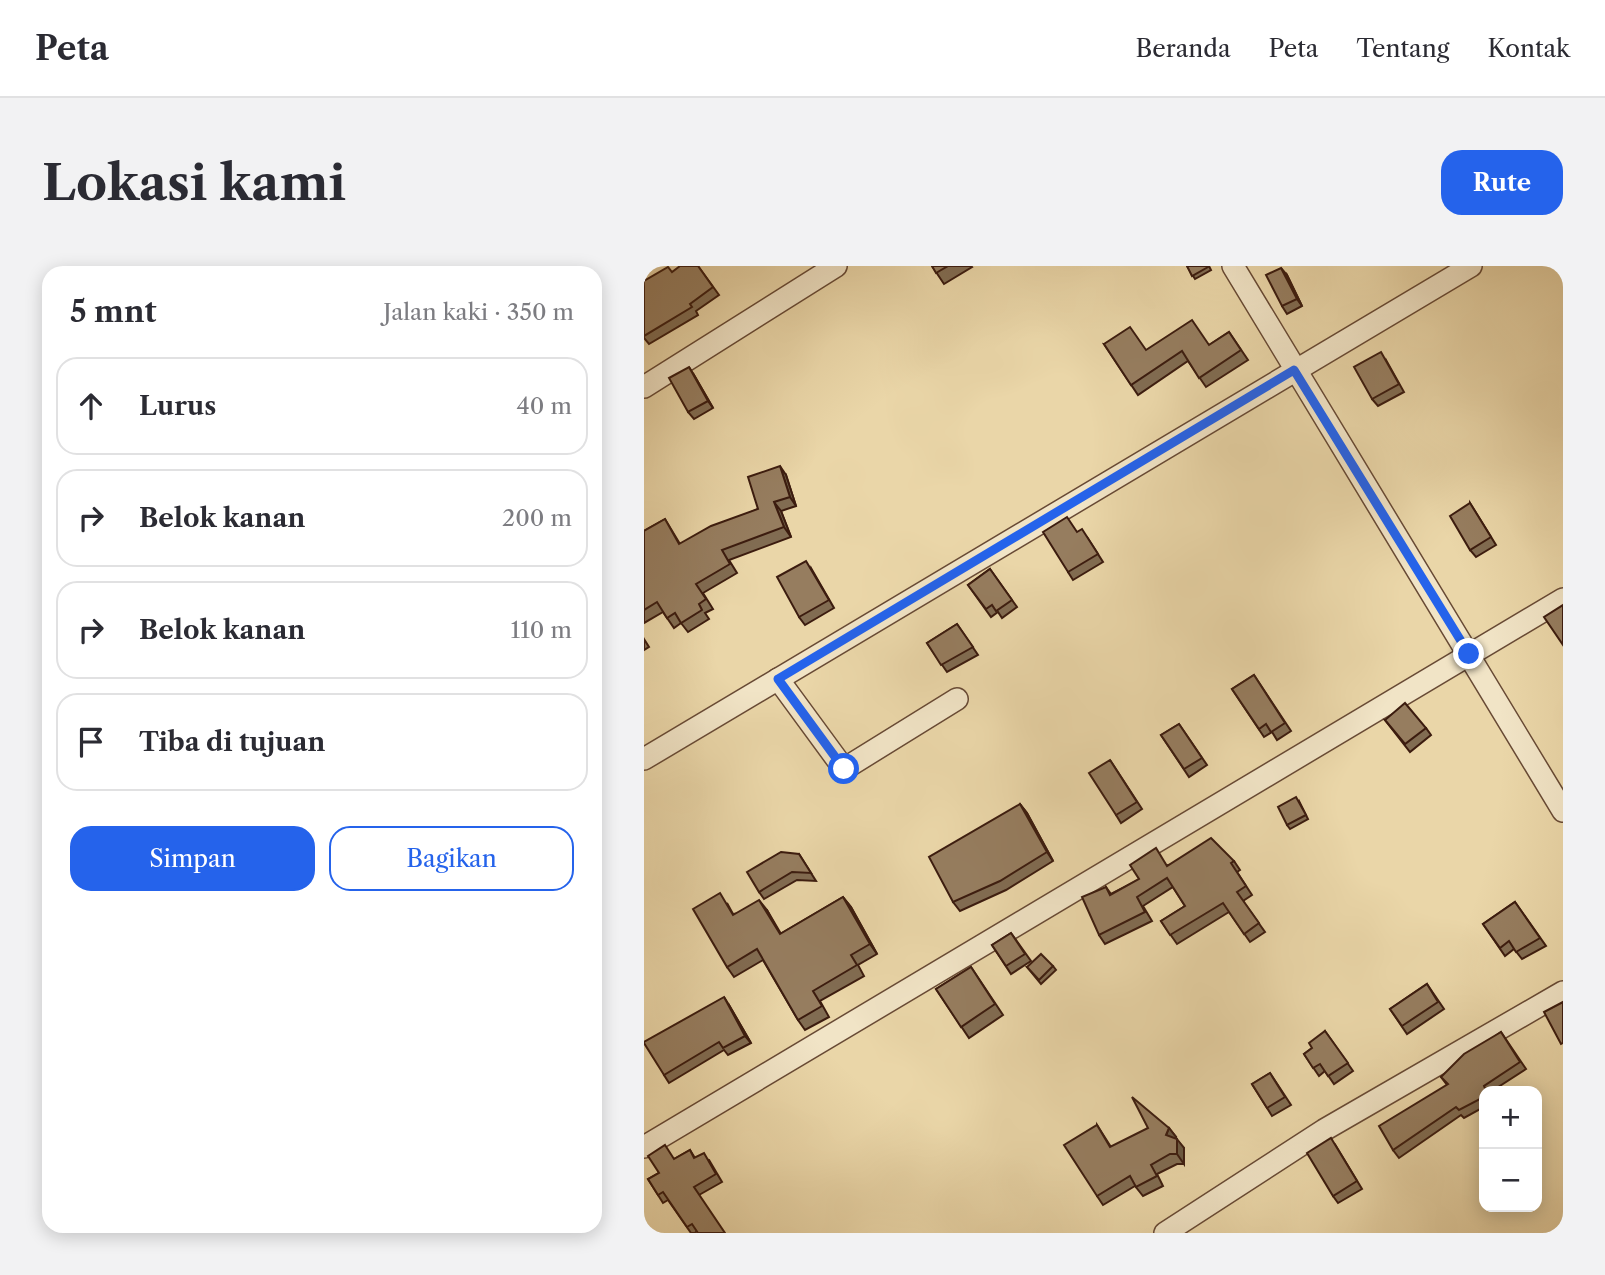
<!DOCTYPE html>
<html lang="id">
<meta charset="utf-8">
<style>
:root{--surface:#fff;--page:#f2f2f3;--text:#2b2b33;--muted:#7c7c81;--line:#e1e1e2;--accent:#2563eb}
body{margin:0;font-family:"Libre Caslon Text",serif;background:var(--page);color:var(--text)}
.controls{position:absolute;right:21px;bottom:21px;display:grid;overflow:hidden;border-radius:14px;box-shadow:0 4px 18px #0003}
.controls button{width:63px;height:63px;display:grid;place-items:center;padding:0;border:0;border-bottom:2px solid var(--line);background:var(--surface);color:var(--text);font:35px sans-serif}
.stop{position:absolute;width:21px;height:21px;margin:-16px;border:5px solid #2563eb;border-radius:50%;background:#fff}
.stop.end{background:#2563eb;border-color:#fff;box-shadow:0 2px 7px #0008}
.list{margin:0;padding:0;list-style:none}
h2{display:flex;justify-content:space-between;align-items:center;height:91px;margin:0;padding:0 28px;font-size:30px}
h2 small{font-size:23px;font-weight:400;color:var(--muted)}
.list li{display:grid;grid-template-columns:46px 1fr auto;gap:21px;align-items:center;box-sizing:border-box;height:98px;margin:0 14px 14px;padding:0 14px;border:2px solid var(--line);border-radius:21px}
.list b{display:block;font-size:26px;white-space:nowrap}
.list em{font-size:23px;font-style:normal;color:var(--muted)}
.actions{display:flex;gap:14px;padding:21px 28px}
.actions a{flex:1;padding:16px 0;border:2px solid var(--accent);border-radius:21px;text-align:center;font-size:24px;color:var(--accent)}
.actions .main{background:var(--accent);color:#fff}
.icon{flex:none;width:38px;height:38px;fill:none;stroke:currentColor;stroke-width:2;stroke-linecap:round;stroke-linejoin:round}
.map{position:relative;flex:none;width:919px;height:967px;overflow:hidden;border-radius:21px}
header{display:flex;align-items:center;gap:42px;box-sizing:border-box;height:98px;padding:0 35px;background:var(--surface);border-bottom:2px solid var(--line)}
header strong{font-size:33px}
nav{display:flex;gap:38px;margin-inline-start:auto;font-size:24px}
.intro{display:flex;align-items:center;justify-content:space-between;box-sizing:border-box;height:168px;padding:0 42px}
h1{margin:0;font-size:49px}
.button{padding:18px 32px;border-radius:21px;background:var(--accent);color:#fff;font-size:24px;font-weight:700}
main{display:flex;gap:42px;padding:0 42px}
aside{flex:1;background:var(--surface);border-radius:21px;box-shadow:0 4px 18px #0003}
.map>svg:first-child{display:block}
</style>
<header>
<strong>Peta</strong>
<nav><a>Beranda</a><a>Peta</a><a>Tentang</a><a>Kontak</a></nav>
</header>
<div class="intro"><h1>Lokasi kami</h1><a class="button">Rute</a></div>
<main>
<aside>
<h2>5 mnt<small>Jalan kaki · 350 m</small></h2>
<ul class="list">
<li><svg class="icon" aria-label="ahead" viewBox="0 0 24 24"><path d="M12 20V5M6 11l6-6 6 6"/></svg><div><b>Lurus</b></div><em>40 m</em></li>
<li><svg class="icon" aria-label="right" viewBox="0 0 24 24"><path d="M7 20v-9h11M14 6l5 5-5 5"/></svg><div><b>Belok kanan</b></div><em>200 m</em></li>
<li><svg class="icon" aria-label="right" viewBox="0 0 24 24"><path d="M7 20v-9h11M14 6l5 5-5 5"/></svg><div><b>Belok kanan</b></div><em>110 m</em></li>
<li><svg class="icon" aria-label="arrive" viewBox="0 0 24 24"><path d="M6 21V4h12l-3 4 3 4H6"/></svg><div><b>Tiba di tujuan</b></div></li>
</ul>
<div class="actions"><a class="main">Simpan</a><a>Bagikan</a></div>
</aside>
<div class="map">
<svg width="919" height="967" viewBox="0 0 919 967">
<rect width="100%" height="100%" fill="#ead6a8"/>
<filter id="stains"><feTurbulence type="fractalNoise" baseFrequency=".00286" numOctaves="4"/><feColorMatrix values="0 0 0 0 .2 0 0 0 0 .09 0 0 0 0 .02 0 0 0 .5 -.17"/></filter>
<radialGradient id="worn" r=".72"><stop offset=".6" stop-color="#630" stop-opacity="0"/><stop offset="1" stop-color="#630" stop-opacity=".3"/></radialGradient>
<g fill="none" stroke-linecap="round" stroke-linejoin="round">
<defs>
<g id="minor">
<path d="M589,0L919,545"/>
<path d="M0,121L192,0"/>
<path d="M134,413L200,503L313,433"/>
<path d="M0,493L827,0"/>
<path d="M0,881L919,333"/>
<path d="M521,967L680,864L919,726"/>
</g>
</defs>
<use href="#minor" stroke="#684a35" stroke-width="24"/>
<use href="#minor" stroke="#f1e4c6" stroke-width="21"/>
</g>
<g fill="#816c52" stroke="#3c1c0f" stroke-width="2">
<path d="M54,0L75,29L52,45L54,49L5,78L0,72V15L28,6Z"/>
<path d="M288,0H327L328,1L300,18Z"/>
<path d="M543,0H565L567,4L551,13Z"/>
<path d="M643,9L658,40L643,48L638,40Z"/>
<path d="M585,66L604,94L562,121L544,95L494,129L460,78L502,84L565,79Z"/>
<path d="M742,94L760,126L734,140L728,133Z"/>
<path d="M50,109L69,142L50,153L44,146Z"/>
<path d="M142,209L152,240L137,245L147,271L85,294L93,307L59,327L69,343L61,347L65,353L44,366L37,357L30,362L19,346L0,357V265L21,253L36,278L114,243Z"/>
<path d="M826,237L852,279L832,291L826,284Z"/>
<path d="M433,266L443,271L459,296L429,314L424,306Z"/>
<path d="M167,302L190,342L161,359L155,351Z"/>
<path d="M346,303L373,341L358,352L354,346L347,351L324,319Z"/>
<path d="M313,358L334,389L303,406L283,377Z"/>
<path d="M0,373L5,381L0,384Z"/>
<path d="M610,409L647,465L633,474L628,466L620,471L588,423Z"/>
<path d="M741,454L782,462L787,469L766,486Z"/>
<path d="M535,458L563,499L545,511L517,469Z"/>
<path d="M466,494L498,543L477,557L472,549Z"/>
<path d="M655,535L664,553L646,563L643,559Z"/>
<path d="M376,538L383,547L409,595L362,624L316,645L309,636Z"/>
<path d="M155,588L172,615L153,614L120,633L115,626Z"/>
<path d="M590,595L596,604L593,606L608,629L599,635L621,666L606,676L585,646L533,678L517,655L541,640L529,621L499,640L508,655L461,678L455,669L462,621L467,628L524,599Z"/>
<path d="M199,631L207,641L233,688L214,699L220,710L176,735L185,751L161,764L154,754L119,694L90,711L83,701V637L89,648L123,644L136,668Z"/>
<path d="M871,636L902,680L878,693L870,683L861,690L839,658Z"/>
<path d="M367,667L387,695L367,708L348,679Z"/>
<path d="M409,700L412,704L397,718L383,701Z"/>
<path d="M327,701L359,749L325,772L292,723Z"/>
<path d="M783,718L800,743L763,768L746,743Z"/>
<path d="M85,739L107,777L84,789L80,784L25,817L20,809Z"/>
<path d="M681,765L709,805L690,818L681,805L675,810L660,788L668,782Z"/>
<path d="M857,766L882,803L848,825H840V841L820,852L817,849L755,892L749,884L803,819L797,811Z"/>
<path d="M626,807L647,839L628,850L608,818Z"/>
<path d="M453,859L467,881L525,862L532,871L531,872L540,882V898H533L513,908L519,920L499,930L491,920L459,939L453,930Z"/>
<path d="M692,880L718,923L694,937L689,930Z"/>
<path d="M46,884L51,892L65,894L78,916L55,929L53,965L51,967H47L24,934L19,937L4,913L15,907L30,893Z"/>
</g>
<g fill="#695842" stroke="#3c1c0f" stroke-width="2">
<path d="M637,2L643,9L658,40L653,33Z"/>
<path d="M45,101L50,109L69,142L64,135Z"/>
<path d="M136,200L142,209L152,240L146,231Z"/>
<path d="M130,236L137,245L147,271L140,261Z"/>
<path d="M376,538L383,547L409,595L403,586Z"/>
<path d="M199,631L207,641L233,688L226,678Z"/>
<path d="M115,634L123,644L143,678L136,668Z"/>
<path d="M80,731L85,739L107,777L101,770Z"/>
<path d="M525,862L532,871L529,878L522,869Z"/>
<path d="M533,873L540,882V898L533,888Z"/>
</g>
<g fill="#967d5f" stroke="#3c1c0f" stroke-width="2">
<path d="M36,0H54L69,21L46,38L48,41L0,70V15L24,1L28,6Z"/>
<path d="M288,0H304L292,7Z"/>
<path d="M543,0H564V1L548,10Z"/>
<path d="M637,2L653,33L638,40L622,9Z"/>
<path d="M548,54L565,79L585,66L597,84L555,112L538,85L487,119L460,78L486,61L502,84Z"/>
<path d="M737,86L755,118L728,133L710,101Z"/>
<path d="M45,101L64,135L44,146L25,112Z"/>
<path d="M136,200L146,231L130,236L140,261L78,284L86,298L52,318L62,333L55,338L58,344L37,357L31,347L23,352L13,336L0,344V265L21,253L35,278L67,260L114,243L104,211Z"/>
<path d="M826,237L847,271L826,284L806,250Z"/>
<path d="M423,251L433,266L438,263L454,288L424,306L399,266Z"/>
<path d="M162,295L185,334L155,351L133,311Z"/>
<path d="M346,303L368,334L352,345L348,339L342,343L324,319Z"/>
<path d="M919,339V379L900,351Z"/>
<path d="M313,358L329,381L297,399L283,377Z"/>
<path d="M610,409L641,457L627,466L622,458L615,463L588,423Z"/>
<path d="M761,437L782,462L761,478L741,454Z"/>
<path d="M535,458L558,492L540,503L517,469Z"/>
<path d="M466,494L493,536L472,549L445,507Z"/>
<path d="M652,531L662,549L643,559L634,541Z"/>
<path d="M376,538L403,586L356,615L309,636L285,591Z"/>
<path d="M567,572L590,595L587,597L602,620L593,626L615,657L600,668L579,637L526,669L517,655L541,640L523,612L493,631L501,646L455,669L438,631L462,621L466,629L495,613L486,599L512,582L523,600Z"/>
<path d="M137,586L155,588L167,607L148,606L115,626L103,606Z"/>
<path d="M76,627L89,649L115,634L136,668L199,631L226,678L207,689L213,699L169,725L178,740L154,754L113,683L83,701L49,643Z"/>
<path d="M871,636L896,672L872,686L865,675L856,682L839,658Z"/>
<path d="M367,667L381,688L362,700L348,679Z"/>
<path d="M397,688L409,700L395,714L383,701Z"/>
<path d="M327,701L351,738L317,761L292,723Z"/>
<path d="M783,718L794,736L758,760L746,743Z"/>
<path d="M80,731L101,770L79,782L75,776L20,809L0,777V776Z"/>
<path d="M919,736V777L917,778L900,746Z"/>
<path d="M681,765L704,797L684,810L676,798L669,802L660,788L668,782L665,777Z"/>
<path d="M857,766L876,796L840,820L842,825H840V831L815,844L812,841L749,884L735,860L804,818L797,811L820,788Z"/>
<path d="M626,807L641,831L623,842L608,818Z"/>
<path d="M488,831L525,862L522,869L533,873V888H526L507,899L513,910L492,921L486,910L453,930L420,879L453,859L466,881L504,862Z"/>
<path d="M687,872L713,915L689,930L663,887Z"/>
<path d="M21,879L30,893L46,884L50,892L60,887L72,908L50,921L81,967H54L48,958L43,961L19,926L14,929L4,913L15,907L4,890Z"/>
</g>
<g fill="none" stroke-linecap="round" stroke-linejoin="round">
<path stroke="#2563eb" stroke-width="9" d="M200,503L134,413L650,104L825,388"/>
</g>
<rect width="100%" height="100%" filter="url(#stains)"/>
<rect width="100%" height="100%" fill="url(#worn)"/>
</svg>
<div class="controls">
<button>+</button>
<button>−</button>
</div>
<div class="stop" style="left:200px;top:503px"></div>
<div class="stop end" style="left:825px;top:388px"></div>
</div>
</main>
